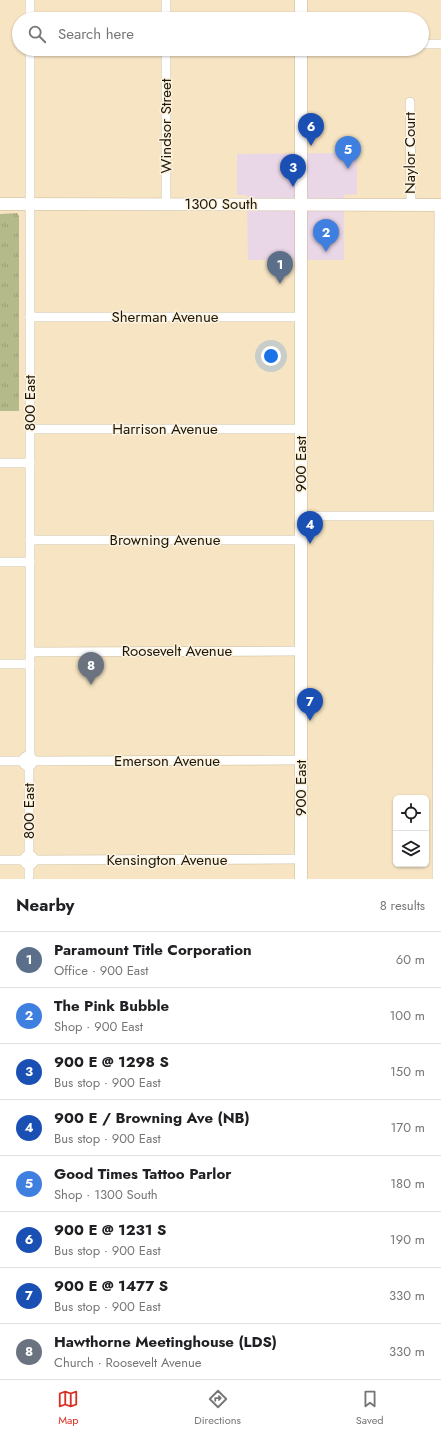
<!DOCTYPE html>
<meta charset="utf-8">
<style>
:root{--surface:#fff;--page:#f2f2f2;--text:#202124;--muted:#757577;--line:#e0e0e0;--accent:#d93025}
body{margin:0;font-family:Jost,sans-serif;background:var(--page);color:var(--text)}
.controls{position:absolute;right:12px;bottom:12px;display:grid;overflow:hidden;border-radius:6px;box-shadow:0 1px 3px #0004}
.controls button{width:36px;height:36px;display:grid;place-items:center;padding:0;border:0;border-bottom:1px solid var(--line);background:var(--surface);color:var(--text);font:20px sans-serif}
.you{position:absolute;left:271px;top:356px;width:14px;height:14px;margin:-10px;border:3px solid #fff;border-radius:50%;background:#1a73e8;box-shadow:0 0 0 6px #1a73e833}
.badge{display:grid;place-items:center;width:26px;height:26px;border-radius:50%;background:var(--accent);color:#fff;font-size:13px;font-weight:700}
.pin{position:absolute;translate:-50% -33px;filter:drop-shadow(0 1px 2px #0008)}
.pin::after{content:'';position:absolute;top:21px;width:14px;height:12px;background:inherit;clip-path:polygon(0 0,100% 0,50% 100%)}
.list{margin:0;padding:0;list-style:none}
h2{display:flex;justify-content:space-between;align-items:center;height:52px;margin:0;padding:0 16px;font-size:17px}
h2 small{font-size:13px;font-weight:400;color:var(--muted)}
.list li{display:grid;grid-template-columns:26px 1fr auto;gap:12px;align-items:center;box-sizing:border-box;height:56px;padding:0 16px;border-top:1px solid var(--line)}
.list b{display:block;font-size:15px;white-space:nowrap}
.list p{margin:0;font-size:13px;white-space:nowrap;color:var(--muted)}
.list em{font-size:13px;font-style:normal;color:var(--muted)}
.icon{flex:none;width:22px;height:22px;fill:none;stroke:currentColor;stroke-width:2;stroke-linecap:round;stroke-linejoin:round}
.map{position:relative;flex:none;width:441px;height:879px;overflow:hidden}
.search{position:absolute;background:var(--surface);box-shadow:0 1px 3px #0004;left:12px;right:12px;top:12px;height:44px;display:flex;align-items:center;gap:10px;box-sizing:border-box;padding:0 14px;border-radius:22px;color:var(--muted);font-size:15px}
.sheet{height:500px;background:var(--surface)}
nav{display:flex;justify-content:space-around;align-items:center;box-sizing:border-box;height:56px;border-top:1px solid var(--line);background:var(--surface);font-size:11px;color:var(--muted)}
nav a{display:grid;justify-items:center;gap:2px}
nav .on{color:var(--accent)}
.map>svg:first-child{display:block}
</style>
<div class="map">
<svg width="441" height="879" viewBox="0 0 441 879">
<defs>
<pattern id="grass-tufts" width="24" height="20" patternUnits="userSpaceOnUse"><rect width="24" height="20" fill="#b4ba8a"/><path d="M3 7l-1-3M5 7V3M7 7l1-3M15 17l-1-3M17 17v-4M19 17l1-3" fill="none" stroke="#9a9f76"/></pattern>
</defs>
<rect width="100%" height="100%" fill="#f6e4c2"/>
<path fill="#e9d6e6" d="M352,153V160H357V194L344,195V260H248L247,195H237V154Z"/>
<path fill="url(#grass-tufts)" d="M17,213L19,216V411H0V214Z"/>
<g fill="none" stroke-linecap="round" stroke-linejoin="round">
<defs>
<g id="street">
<path d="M166,0V19"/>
<path d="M30,19V0"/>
<path d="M422,44H441"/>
<path d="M166,49V204"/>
<path d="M410,102L411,205"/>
<path d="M30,317H301"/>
<path d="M30,429H301"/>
<path d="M0,463H30"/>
<path d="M301,516H441"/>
<path d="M30,540H301"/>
<path d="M0,562H30"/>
<path d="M30,652L301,651"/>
<path d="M0,664H30"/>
<path d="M30,756V49"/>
<circle cx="28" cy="761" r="5"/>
<path d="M0,761H24"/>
<path d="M33,761L301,760"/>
<path d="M29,766V855"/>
<circle cx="29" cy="860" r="5"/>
<path d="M0,860H24"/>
<path d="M34,860L301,859"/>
<path d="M29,865V879"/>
<path d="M437,879L439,205"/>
</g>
<g id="secondary">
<path d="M301,0V19"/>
<path d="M0,204L441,205"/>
<path d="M301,879V49"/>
</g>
</defs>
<use href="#street" stroke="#cbba98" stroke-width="10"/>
<use href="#secondary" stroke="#cbba98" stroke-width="13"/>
<use href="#street" stroke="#fff" stroke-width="9"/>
<use href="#secondary" stroke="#fff" stroke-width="12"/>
</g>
<g text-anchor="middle" stroke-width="3" stroke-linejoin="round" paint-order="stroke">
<g font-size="15" fill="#1c1609" stroke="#fdf2de">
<text transform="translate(166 126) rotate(-90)" y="5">Windsor Street</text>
<text transform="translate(410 153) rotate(-90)" y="5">Naylor Court</text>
<text x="221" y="209">1300 South</text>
<text x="165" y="322">Sherman Avenue</text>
<text transform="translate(30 403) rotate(-90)" y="5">800 East</text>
<text x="165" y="434">Harrison Avenue</text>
<text transform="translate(301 464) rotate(-90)" y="5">900 East</text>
<text x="165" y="545">Browning Avenue</text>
<text x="177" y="656">Roosevelt Avenue</text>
<text x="167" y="766">Emerson Avenue</text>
<text transform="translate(301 788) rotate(-90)" y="5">900 East</text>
<text transform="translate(29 811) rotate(-90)" y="5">800 East</text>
<text x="167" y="865">Kensington Avenue</text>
</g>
</g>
</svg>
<div class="controls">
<button><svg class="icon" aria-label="locate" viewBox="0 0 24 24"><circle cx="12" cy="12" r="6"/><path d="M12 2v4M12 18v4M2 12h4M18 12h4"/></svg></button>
<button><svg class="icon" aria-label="layers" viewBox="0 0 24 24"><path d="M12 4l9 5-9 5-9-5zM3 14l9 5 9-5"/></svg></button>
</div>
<div class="you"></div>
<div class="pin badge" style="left:280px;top:284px;background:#5c6f8a">1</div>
<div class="pin badge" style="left:326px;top:252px;background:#3f7fe0">2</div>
<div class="pin badge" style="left:293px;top:187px;background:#1a4fb4">3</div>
<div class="pin badge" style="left:310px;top:544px;background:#1a4fb4">4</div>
<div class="pin badge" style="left:348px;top:169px;background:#3f7fe0">5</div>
<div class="pin badge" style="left:311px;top:146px;background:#1a4fb4">6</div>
<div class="pin badge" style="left:310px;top:721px;background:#1a4fb4">7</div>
<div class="pin badge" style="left:91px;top:685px;background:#6b7280">8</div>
<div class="search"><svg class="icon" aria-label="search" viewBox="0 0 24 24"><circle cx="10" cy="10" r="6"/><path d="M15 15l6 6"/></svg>Search here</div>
</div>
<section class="sheet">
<h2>Nearby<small>8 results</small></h2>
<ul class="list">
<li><span class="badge" style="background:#5c6f8a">1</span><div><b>Paramount Title Corporation</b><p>Office · 900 East</p></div><em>60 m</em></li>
<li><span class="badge" style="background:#3f7fe0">2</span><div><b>The Pink Bubble</b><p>Shop · 900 East</p></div><em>100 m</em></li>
<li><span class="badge" style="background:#1a4fb4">3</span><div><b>900 E @ 1298 S</b><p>Bus stop · 900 East</p></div><em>150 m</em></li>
<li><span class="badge" style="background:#1a4fb4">4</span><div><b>900 E / Browning Ave (NB)</b><p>Bus stop · 900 East</p></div><em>170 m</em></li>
<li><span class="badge" style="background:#3f7fe0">5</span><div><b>Good Times Tattoo Parlor</b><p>Shop · 1300 South</p></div><em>180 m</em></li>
<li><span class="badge" style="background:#1a4fb4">6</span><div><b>900 E @ 1231 S</b><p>Bus stop · 900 East</p></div><em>190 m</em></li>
<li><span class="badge" style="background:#1a4fb4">7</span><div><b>900 E @ 1477 S</b><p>Bus stop · 900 East</p></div><em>330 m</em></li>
<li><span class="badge" style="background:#6b7280">8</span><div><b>Hawthorne Meetinghouse (LDS)</b><p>Church · Roosevelt Avenue</p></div><em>330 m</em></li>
</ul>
</section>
<nav>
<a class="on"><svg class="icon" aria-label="map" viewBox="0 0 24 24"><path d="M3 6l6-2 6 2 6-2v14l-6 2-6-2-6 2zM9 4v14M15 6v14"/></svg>Map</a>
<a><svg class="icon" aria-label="directions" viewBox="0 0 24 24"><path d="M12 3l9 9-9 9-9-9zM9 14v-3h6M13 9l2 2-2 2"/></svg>Directions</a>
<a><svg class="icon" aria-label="saved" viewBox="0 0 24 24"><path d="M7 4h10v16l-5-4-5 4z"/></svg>Saved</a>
</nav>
